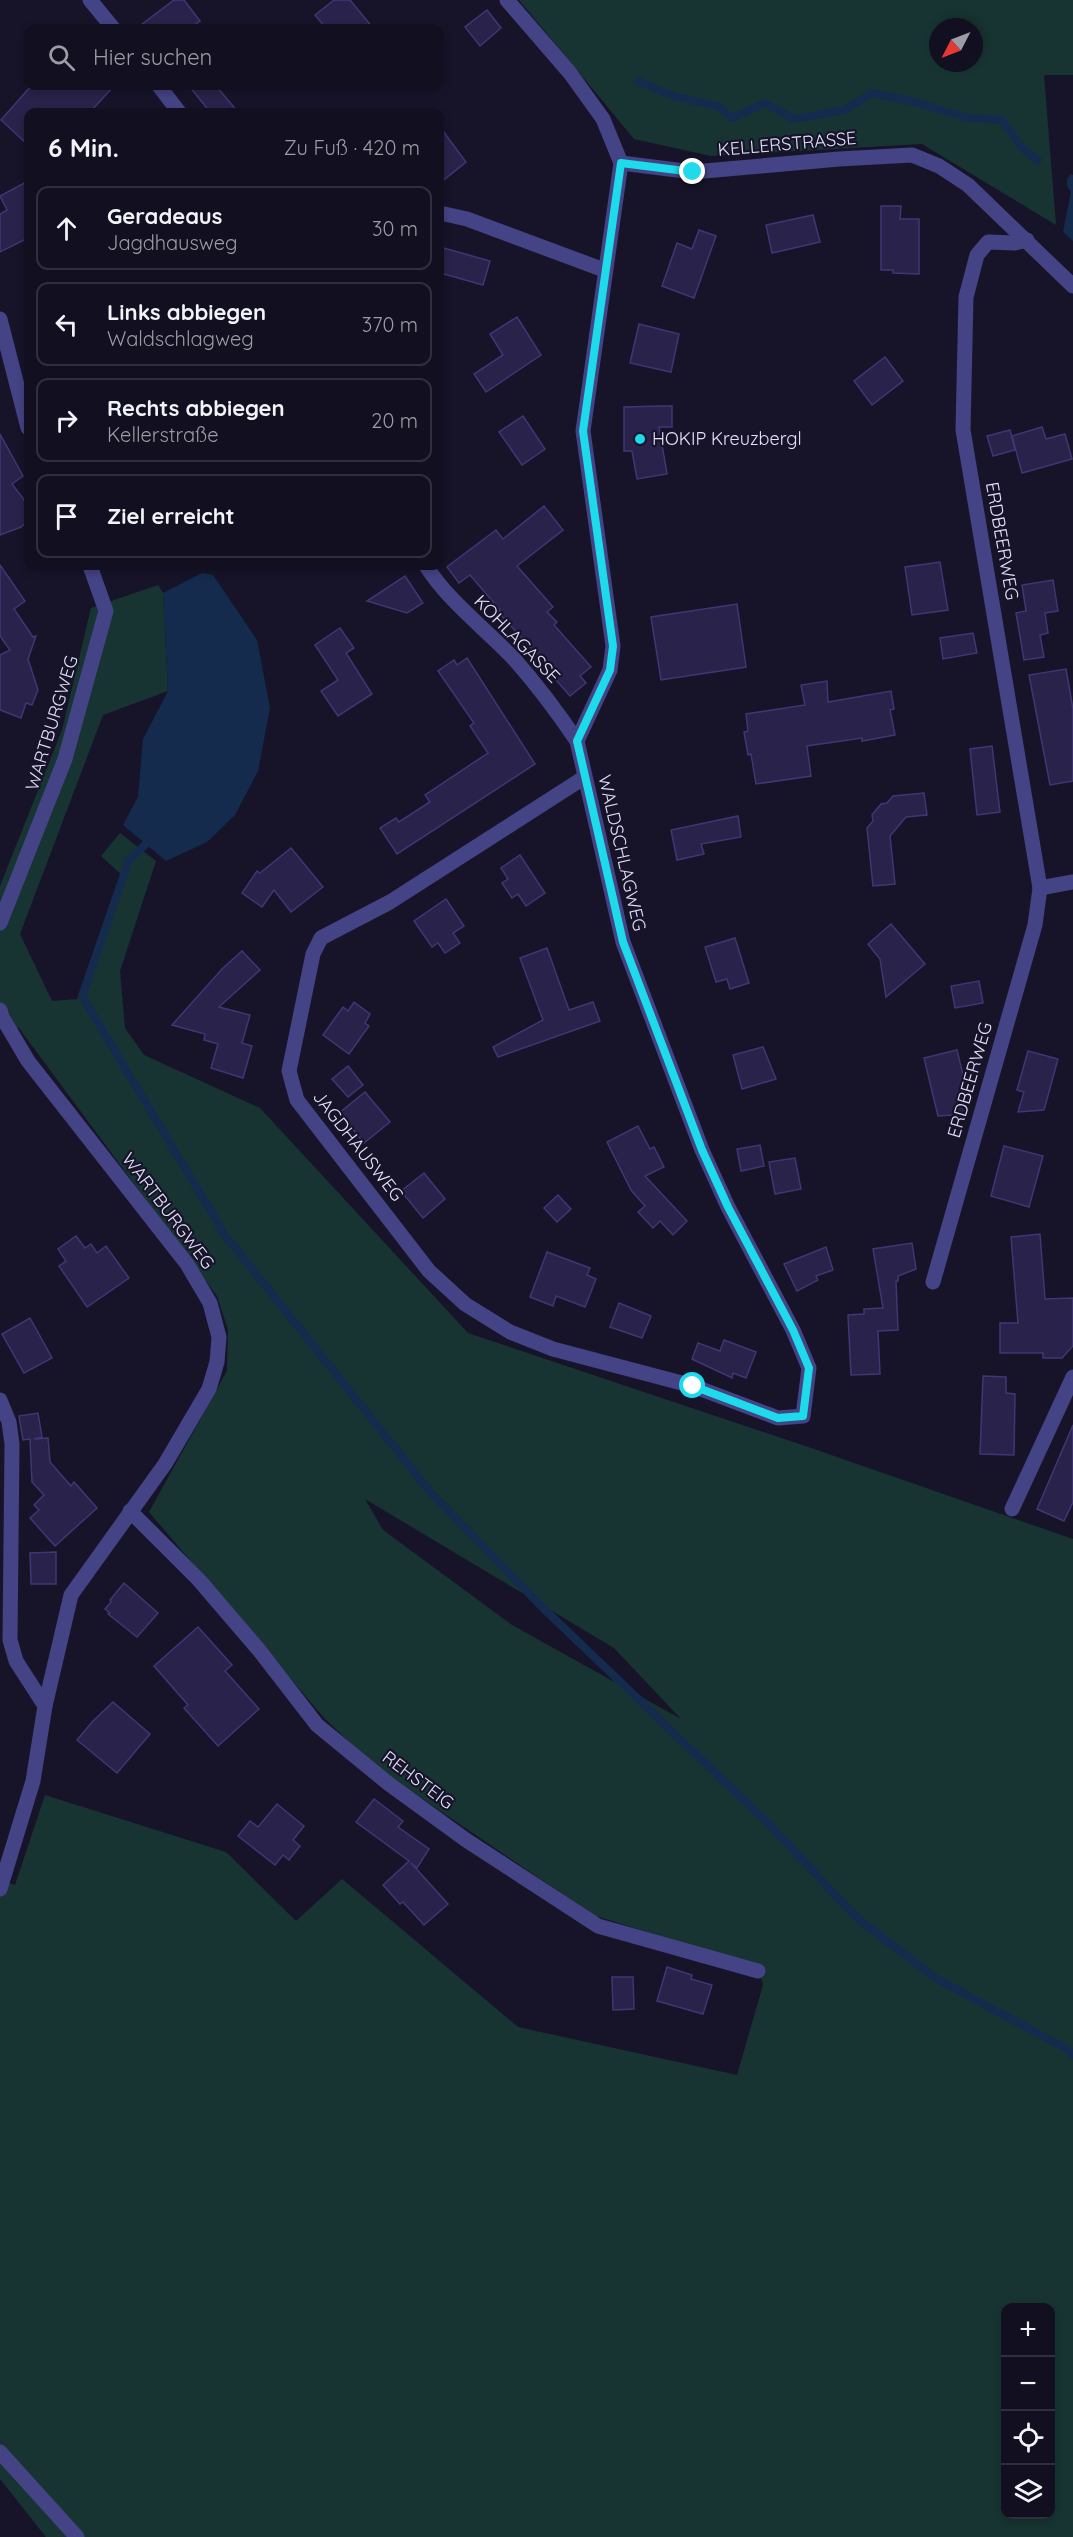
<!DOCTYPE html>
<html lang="de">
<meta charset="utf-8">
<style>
:root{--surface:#110f20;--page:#1e1d2d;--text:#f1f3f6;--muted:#9c9ca5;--line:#302f3e}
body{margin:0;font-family:Quicksand,sans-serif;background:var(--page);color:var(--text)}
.controls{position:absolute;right:18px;bottom:18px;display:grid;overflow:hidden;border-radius:12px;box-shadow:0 3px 9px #0003}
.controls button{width:54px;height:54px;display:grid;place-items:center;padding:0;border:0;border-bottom:2px solid var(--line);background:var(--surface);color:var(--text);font:30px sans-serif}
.compass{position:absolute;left:929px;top:18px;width:54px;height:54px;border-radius:50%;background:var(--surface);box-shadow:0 3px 9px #0003;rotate:228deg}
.stop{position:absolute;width:18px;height:18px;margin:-14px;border:4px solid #1ddbeb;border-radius:50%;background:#fff}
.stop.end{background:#1ddbeb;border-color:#fff;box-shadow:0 2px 6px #0008}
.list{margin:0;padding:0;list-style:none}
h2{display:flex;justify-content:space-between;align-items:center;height:78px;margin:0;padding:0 24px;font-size:26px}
h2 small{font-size:20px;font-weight:400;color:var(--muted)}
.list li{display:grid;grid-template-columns:39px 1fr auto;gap:18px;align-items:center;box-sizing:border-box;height:84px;margin:0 12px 12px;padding:0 12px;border:2px solid var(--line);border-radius:12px}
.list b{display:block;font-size:22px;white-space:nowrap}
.list p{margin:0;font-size:20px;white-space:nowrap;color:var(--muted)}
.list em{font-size:20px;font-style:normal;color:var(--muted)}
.icon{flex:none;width:33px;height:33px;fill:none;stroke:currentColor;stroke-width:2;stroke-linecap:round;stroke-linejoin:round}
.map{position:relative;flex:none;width:1073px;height:2537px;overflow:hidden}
.search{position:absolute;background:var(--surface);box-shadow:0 3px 9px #0003;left:24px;top:24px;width:420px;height:66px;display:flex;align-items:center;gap:15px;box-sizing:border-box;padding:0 21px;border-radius:12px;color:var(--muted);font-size:22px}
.panel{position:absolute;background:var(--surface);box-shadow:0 3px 9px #0003;left:24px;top:108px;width:420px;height:462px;border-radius:12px}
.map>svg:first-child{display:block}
</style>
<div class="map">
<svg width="1073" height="2537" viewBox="0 0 1073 2537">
<rect width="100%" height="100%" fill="#17142a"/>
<g fill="#173432" fill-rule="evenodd">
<path d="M519,0H1073V75H1044L1056,225L922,144L711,156L634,139ZM938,27H974V63H938Z"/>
<path d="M158,585L163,593L168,691L103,715L20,934L52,1001L77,999L123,876L101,856L120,833L156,861L120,971L125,1028L144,1055L260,1108L468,1333L814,1449L1073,1539V2537H46L0,2479V1880L15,1885L45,1795L226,1852L296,1921L342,1879L518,2027L737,2075L763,1985L758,1967L593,1915L376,1767L325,1719L149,1512L227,1371L228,1330L217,1296L19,1028L0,1023V886L62,730L91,608ZM365,1499L614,1648L681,1719L512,1625L383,1530ZM1006,2308H1050V2514H1006Z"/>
</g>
<g fill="#142b4e">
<path d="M1071,174L1073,175V241L1063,232L1071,192L1067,186V179Z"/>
<path d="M202,573L213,575L257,640L270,708L258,771L235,815L207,842L166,861L123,825L138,797L143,739L168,691L163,593Z"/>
</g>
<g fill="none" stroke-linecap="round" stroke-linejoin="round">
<g stroke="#142b4e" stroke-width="8">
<path d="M638,81L676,97L718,106L732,118L765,103L794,119L844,110L873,93L919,103L968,118L1002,120L1022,148L1038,160"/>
<path d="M146,844L129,860L82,996L225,1235L430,1492L543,1608L768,1823L857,1918L935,1978L1067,2049L1073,2055"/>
</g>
</g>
<g fill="#29224a" stroke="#413674" stroke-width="1.5">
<path d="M174,0H184L200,21L190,28H137Z"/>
<path d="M334,0H350L373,28H326L315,15Z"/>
<path d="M487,10L501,28L480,46L465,27Z"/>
<path d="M31,86H114L90,112H28V145L1,120Z"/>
<path d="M189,86H216L238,112H210Z"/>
<path d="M440,127L466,162L440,183Z"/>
<path d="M28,181V238L0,252V214L7,210L0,196Z"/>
<path d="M881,206H901L900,219H919V274L893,273V270H881Z"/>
<path d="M813,215L820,242L772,253L766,225Z"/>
<path d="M699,230L716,236L694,298L662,286L677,243L692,249Z"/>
<path d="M440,247L490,261L483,285L440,273Z"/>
<path d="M517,317L541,355L486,392L474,374L503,355L490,334Z"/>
<path d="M639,324L679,334L671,372L630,363Z"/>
<path d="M885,357L903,381L872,405L854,381Z"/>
<path d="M661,406H672V427H659L667,474L637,479L632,451H624V407Z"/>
<path d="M523,416L545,449L522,465L499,432Z"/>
<path d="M1042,427L1046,439L1065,434L1072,459L1022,473L1012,436Z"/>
<path d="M1010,430L1015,450L993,456L987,436Z"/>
<path d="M0,434L23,476L12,484L28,505V521L21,527L0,535Z"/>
<path d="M544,506L563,530L517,566L553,607L547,612L557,622L554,625L591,667L580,676L586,683L570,696L543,665L545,663L498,612L500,610L470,575L459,583L447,567L496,530L503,539Z"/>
<path d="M940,562L948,610L912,615L905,567Z"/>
<path d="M0,565L25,601L14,609L33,637L36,636L28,659L38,690L32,705L26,703L21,718L0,710V655L10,650L0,636Z"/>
<path d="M405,576L423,603L407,613L367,601Z"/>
<path d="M1053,580L1058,611L1045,613L1048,633L1040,635L1044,657L1024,660L1016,613L1026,611L1022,585Z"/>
<path d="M737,604L746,667L661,680L651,617Z"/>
<path d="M340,628L354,648L346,653L372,694L338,716L321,691L338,680L315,645Z"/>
<path d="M973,633L977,653L943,659L940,638Z"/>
<path d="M467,658L535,764L397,854L380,828L396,818L399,822L430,802L425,795L488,753L470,726L474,723L438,671L454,660L457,665Z"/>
<path d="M1066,669L1073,709V781L1050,785L1029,675Z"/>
<path d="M827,681L828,702L891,691L894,709L890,710L895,735L862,741V738L807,746L811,776L756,784L751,754L748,755L744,732L748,731L746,714L805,705L801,685Z"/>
<path d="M992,746L1000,812L977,815L970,749Z"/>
<path d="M924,793L927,815L906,817L890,836L895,884L873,886L867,828L873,821L872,815L881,804L887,803L893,796Z"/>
<path d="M738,816L741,837L701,844L704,854L677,860L671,830Z"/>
<path d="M291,848L323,887L291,912L274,890L262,907L242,893L257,871L260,873Z"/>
<path d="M520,855L545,893L526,906L518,894L512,898L502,883L508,879L501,868Z"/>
<path d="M446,899L464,926L453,933L460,943L445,953L438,943L432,947L414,921Z"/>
<path d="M891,924L925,964L886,997L880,959L868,944Z"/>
<path d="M735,938L749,983L730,989L727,979L716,982L705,947Z"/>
<path d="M547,948L569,1010L593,1002L600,1021L498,1057L493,1047L543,1020L520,958Z"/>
<path d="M242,951L260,970L219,1007L250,1015L242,1043L252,1046L243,1078L211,1068L218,1044L204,1040L205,1034L172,1025L223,968Z"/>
<path d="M979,981L983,1003L955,1008L951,986Z"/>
<path d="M354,1002L370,1014L365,1023L369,1026L349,1054L323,1035L343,1007L348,1011Z"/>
<path d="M763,1047L776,1079L742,1089L733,1055Z"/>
<path d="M957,1050L967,1091L963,1097L968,1114L938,1116L924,1058Z"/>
<path d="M1028,1051L1058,1059L1044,1110L1018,1112L1024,1092L1017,1090Z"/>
<path d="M348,1066L363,1085L348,1097L332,1079Z"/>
<path d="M365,1092L390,1122L364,1143L339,1113Z"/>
<path d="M638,1126L650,1149L654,1147L664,1167L645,1176L687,1221L673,1235L660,1221L653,1228L638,1212L645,1206L631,1190L607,1142Z"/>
<path d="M760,1145L764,1166L741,1171L737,1149Z"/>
<path d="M1004,1146L1043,1156L1029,1207L991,1196Z"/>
<path d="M795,1158L801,1189L775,1194L769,1162Z"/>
<path d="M424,1173L445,1199L423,1218L401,1191Z"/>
<path d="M558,1195L571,1209L557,1222L544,1208Z"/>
<path d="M1040,1234L1045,1299L1073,1298V1346L1062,1358H1043V1353H1000V1323H1018L1011,1237Z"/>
<path d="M76,1236L85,1248L91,1244L97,1253L106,1246L129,1278L87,1307L59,1266L66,1261L58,1249Z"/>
<path d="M912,1243L916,1269L898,1276V1281H896L898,1330L878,1331L880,1374L851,1375L848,1315L864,1314V1309L883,1308L873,1249Z"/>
<path d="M826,1247L833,1270L816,1276L818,1280L797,1291L784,1264Z"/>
<path d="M547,1252L590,1268L587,1275L596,1279L585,1307L556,1296L553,1306L530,1297Z"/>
<path d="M619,1303L651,1316L642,1338L610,1327Z"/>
<path d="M30,1318L52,1358L24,1373L2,1334Z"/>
<path d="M724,1340L756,1352L746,1378L733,1373L732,1378L692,1359L698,1343L720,1351Z"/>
<path d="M983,1376L1006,1377V1393L1015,1394L1014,1455L980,1454Z"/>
<path d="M38,1413L42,1437L34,1439L48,1438L50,1462L71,1486L74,1482L97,1508L55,1546L30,1518L39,1510L34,1505L44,1495L32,1482L30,1439L23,1440L19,1416Z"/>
<path d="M1073,1425V1502L1064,1521L1037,1509Z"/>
<path d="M56,1552V1584H31L30,1553Z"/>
<path d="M124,1583L158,1613L137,1637L108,1614L110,1613L105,1609L111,1602L110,1600Z"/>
<path d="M198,1627L232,1665L225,1671L259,1709L218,1746L184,1708L188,1705L154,1666Z"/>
<path d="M113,1702L150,1734L117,1773L77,1740L93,1721Z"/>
<path d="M374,1799L403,1821L398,1827L429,1849L417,1868L411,1863L448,1904L424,1925L403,1902L400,1904L383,1885L409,1861L356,1822Z"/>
<path d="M277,1804L304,1826L293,1840L300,1846L289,1860L283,1855L275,1865L238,1836L250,1821L258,1827Z"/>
<path d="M667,1967L692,1975L691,1979L712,1985L703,2014L657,2001Z"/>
<path d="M612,1977H633L634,2009L613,2010Z"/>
</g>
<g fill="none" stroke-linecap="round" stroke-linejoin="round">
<g stroke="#444385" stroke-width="15">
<path d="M90,0L113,28"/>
<path d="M507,0L570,73L603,119L621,163"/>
<path d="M159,86L179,112"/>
<path d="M621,163L693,172L839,159L912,155L939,166L968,185L1073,286"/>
<path d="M440,213L467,219L604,270"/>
<path d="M0,319L28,428"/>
<path d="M426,566C450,603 485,628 515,660C538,686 558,713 577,741"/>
<path d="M585,777L390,902L321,938L313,954L289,1071L297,1100L429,1271L465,1304L510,1332L553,1349L693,1386L778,1418L803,1416L809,1368L793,1330L728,1207L702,1150L623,942L577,741L610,670L613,646L583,431L621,163"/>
<path d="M1040,888L1073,882"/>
<path d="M0,923L65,759L106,611L90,566"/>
<path d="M0,1010L2,1017L28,1061L187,1264L210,1303L219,1337L217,1362L209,1389L165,1464L71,1595L45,1706L33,1781L0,1889"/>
<path d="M933,1282L1035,925L1040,888L963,430L966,297L977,255L988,242L1015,243L1027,240"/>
<path d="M0,1400L9,1422L12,1444L10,1640L16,1661L45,1706"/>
<path d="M1012,1509L1073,1377"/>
<path d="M130,1511L199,1580L259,1650L317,1725L389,1784L466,1840L598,1926L758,1971"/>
<path d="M0,2452L77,2537"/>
</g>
</g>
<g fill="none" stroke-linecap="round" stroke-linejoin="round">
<path stroke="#1ddbeb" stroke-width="8" d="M693,1386L778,1418L803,1416L809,1368L793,1330L728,1207L702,1150L623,942L577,741L610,670L613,646L583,431L621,163L693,172"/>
</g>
<circle fill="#1ddbeb" stroke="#17142a" stroke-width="2" cx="640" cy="439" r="6"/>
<g text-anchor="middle" stroke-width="4.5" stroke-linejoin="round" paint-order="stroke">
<g font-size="18" fill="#e3e0fc" stroke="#17142a">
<text transform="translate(787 144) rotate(-5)" y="6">KELLERSTRASSE</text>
<text transform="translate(1002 541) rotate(80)" y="6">ERDBEERWEG</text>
<text transform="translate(517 639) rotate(46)" y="6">KOHLAGASSE</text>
<text transform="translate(52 723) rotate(-73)" y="6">WARTBURGWEG</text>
<text transform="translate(622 853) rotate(77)" y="6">WALDSCHLAGWEG</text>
<text transform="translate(970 1080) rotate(-74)" y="6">ERDBEERWEG</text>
<text transform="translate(358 1146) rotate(52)" y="6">JAGDHAUSWEG</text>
<text transform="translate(168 1211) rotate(53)" y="6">WARTBURGWEG</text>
<text transform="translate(418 1780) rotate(37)" y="6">REHSTEIG</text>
</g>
<g font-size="18" fill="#e3e0fc" stroke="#17142a" text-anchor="start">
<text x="652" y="445">HOKIP Kreuzbergl</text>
</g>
</g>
</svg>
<div class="controls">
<button>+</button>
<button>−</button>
<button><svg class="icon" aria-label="locate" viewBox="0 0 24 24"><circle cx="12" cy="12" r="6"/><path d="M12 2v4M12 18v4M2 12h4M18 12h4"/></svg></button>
<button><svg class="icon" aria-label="layers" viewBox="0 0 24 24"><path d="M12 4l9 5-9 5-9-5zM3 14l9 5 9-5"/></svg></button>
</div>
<svg class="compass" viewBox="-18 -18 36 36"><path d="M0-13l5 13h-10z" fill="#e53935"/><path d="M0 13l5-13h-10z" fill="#9c9ca5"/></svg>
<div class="stop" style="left:693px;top:1386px"></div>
<div class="stop end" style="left:693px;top:172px"></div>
<div class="search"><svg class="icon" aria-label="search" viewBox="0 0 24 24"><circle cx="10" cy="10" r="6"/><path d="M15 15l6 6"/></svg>Hier suchen</div>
<section class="panel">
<h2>6 Min.<small>Zu Fuß · 420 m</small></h2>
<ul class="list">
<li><svg class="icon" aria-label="ahead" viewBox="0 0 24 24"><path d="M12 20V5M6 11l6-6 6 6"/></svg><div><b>Geradeaus</b><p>Jagdhausweg</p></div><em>30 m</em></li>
<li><svg class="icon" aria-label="left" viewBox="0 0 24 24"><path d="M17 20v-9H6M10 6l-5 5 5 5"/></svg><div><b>Links abbiegen</b><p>Waldschlagweg</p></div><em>370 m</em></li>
<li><svg class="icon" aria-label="right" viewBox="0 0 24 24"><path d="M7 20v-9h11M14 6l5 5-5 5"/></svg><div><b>Rechts abbiegen</b><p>Kellerstraße</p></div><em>20 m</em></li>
<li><svg class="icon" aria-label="arrive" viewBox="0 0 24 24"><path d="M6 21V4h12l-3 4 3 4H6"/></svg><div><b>Ziel erreicht</b></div></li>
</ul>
</section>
</div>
